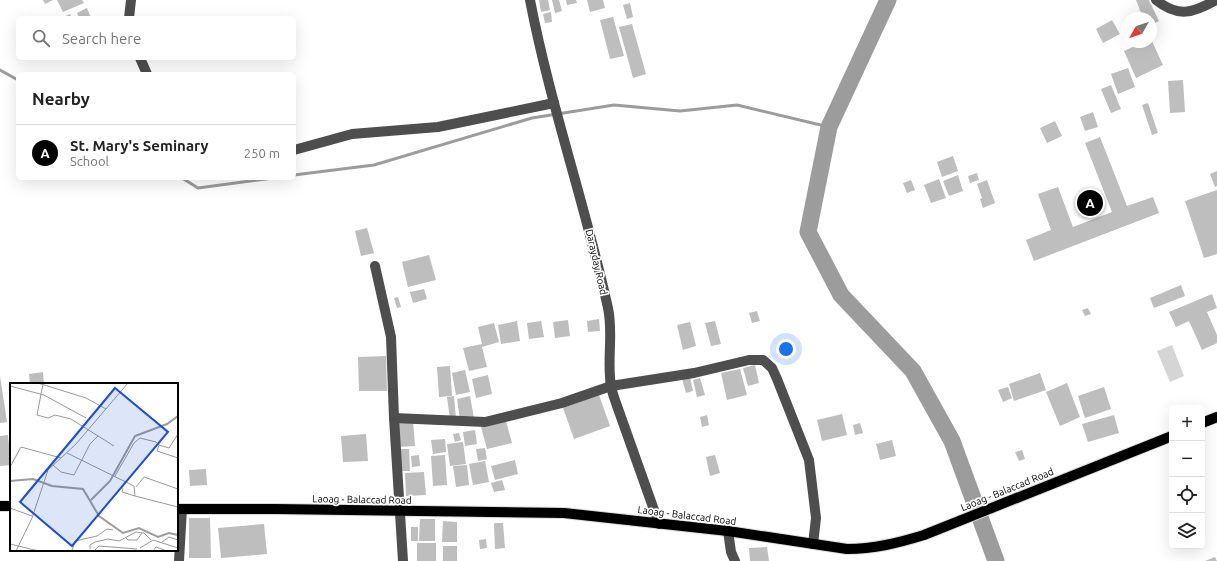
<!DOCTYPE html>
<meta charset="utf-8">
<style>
:root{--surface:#fff;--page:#f6f6f6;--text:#222;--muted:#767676;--line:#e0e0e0;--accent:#000}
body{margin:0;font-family:Ubuntu,sans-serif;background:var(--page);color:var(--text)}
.controls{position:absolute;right:12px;bottom:12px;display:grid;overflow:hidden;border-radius:6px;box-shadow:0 4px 16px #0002}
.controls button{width:36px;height:36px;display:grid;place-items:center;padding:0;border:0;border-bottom:1px solid var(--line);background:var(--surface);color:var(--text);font:20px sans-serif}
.compass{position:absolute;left:1121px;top:12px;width:36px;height:36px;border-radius:50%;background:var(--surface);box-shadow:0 4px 16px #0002;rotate:230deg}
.you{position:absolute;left:786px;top:349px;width:14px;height:14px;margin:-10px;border:3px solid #fff;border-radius:50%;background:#1a73e8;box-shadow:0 0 0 6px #1a73e833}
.badge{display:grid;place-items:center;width:26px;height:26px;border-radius:50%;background:var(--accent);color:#fff;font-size:13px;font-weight:700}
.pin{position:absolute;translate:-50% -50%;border:2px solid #fff;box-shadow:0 1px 4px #0006}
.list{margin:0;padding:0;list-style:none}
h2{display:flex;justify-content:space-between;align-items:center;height:52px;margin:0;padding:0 16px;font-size:17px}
h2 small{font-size:13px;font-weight:400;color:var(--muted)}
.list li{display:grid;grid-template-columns:26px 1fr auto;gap:12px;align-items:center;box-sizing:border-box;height:56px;padding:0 16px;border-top:1px solid var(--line)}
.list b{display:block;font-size:15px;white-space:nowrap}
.list p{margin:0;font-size:13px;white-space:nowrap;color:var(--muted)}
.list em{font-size:13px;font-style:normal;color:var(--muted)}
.icon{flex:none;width:22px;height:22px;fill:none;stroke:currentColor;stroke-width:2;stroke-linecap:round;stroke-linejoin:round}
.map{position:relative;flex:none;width:1217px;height:561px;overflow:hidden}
.search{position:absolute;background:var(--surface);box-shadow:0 4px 16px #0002;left:16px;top:16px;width:280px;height:44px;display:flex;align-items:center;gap:10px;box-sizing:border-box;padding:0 14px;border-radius:6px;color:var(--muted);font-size:15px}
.panel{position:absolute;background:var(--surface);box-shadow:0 4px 16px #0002;left:16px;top:72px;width:280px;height:108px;border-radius:6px}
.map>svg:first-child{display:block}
</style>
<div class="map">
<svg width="1217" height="561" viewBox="0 0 1217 561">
<rect width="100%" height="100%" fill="#fff"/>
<path fill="#d5d5d5" d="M1172,345L1184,376L1170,382L1157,351Z"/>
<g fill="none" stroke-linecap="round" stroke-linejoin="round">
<g stroke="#9c9c9c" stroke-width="3">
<path d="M0,70L18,80"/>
<path d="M294,175L374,165L532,118L614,105L680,111L737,105L829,127"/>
<path d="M182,178L198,188L273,178"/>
</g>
<path stroke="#9c9c9c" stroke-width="17" d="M888,0L829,127L808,232L841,295L913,371L952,441L996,561"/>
</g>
<g fill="#bebebe">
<path d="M43,0H53L45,4Z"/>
<path d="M57,0H82L84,3L63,12Z"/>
<path d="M539,0H548L550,10L541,12Z"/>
<path d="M552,0H559L562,11L555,13Z"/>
<path d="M566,0H576L577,3L567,5Z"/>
<path d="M587,0H603L605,8L590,12Z"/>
<path d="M1136,0H1149L1159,21L1151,25V18H1143Z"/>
<path d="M630,3L633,17L627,19L623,5Z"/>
<path d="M87,8L91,18H79L77,13Z"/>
<path d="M551,12L552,22L545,23L543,14Z"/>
<path d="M70,14L72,18H62Z"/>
<path d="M613,17L624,56L610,59L600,20Z"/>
<path d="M1112,20L1120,34L1103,43L1096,29Z"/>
<path d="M632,24L646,74L633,78L619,27Z"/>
<path d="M1151,39L1163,65L1136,78L1124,51L1143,42H1151Z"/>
<path d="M1128,68L1135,87L1118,94L1111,74Z"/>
<path d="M1183,80L1185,112L1170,113L1168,81Z"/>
<path d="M1111,85L1121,109L1111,113L1101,89Z"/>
<path d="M1148,103L1158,133L1152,135L1142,105Z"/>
<path d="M1093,112L1098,127L1085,131L1080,117Z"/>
<path d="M1055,121L1062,136L1047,143L1040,128Z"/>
<path d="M1100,137L1127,206L1153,197L1159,213L1034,261L1026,240L1051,230L1038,194L1058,187L1073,227L1112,212L1085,143Z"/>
<path d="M953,156L958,171L942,177L937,162Z"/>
<path d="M1217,171V186L1215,187L1210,174Z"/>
<path d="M977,173L979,180L970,183L968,176Z"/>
<path d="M958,175L963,191L949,196L943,181Z"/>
<path d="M939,179L946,198L931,203L924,185Z"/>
<path d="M911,180L915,190L907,193L903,183Z"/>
<path d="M987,180L995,203L983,208L980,199L982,198L977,184Z"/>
<path d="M1217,190V254L1204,258L1185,201Z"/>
<path d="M367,228L374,253L361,256L355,231Z"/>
<path d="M429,255L436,280L408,287L402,262Z"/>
<path d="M1181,285L1185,296L1154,308L1150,298Z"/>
<path d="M424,289L427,299L413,303L410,292Z"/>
<path d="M1212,294L1217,308L1207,312L1217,335V343L1202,350L1189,321L1176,327L1169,312Z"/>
<path d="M398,297L401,307L397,308L394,298Z"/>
<path d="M1088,308L1091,314L1085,316L1082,310Z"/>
<path d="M757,311L760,321L752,323L749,313Z"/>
<path d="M599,319L600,331L588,332L587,321Z"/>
<path d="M568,320L570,336L555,338L553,322Z"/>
<path d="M517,321L520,341L501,344L498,325Z"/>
<path d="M541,321L544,337L529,339L527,323Z"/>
<path d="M715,321L721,344L711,346L705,323Z"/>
<path d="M690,322L696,346L683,350L677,325Z"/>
<path d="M494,323L499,342L482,347L487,367L469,371L463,348L482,344L478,327Z"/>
<path d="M386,356L387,391H359L358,357Z"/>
<path d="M755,365L759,383L748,386L743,368Z"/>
<path d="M450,366L452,396L439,397L437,367Z"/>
<path d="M740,369L747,395L727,400L721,373Z"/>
<path d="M465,370L470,392L456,395L452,373Z"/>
<path d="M43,372L44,384H30L29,374Z"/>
<path d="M1040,373L1046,390L1014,401L1009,384Z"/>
<path d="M488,375L492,394L476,398L472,379Z"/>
<path d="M0,376L7,422L0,423Z"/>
<path d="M690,377L693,391L686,393L682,379Z"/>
<path d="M700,378L705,395L697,397L693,380Z"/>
<path d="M1067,383L1080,417L1060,426L1046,392Z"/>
<path d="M1008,387L1012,398L1003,402L998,390Z"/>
<path d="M1104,387L1111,409L1085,418L1078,396Z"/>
<path d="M599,395L610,426L574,439L563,408Z"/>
<path d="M454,396L456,419L450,420L447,397Z"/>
<path d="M470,396L474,418L460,420L457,399Z"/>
<path d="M842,414L847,435L822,441L817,420Z"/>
<path d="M707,415L709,425L702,427L700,417Z"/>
<path d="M1114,415L1119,433L1088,442L1082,424Z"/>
<path d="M413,420L415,446L398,447L396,421Z"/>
<path d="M506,421L512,443L487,449L481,427Z"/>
<path d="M860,423L863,433L855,435L853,425Z"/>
<path d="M475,430L477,444L465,446L463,432Z"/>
<path d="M459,433L461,440L455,442L453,434Z"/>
<path d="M366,434L368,461L343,462L341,436Z"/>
<path d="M8,435L11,465L0,466V436Z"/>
<path d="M445,439L446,452L433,454L431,440Z"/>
<path d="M892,440L896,456L880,460L876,444Z"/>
<path d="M463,442L466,464L450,466L447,444Z"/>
<path d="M485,448L487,459L478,461L476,449Z"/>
<path d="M398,449H409L410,471H399Z"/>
<path d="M1022,450L1025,459L1019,461L1015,452Z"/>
<path d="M419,455L420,466L412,467L411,456Z"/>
<path d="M445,455L447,485L433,486L431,456Z"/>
<path d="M715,455L720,473L710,476L706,457Z"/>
<path d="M515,460L518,474L495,480L491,466Z"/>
<path d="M485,461L489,482L473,485L469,464Z"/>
<path d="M467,465L469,485L456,487L453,466Z"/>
<path d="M206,469L207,485L190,486L189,470Z"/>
<path d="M424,472L426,495L406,496L405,473Z"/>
<path d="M502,480L505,490L494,492L491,483Z"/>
<path d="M189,518H210L211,558H189Z"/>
<path d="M420,519H435V541H419Z"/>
<path d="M443,521L457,522V542H442Z"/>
<path d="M494,523H503L505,548L495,549Z"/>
<path d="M264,524L267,554L221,558L218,528Z"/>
<rect x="411" y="527" width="7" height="14"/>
<path d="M486,539L487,548L480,549L479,540Z"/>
<rect x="417" y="543" width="19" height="18"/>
<rect x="443" y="546" width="14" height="15"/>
<path d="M767,547L769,561H750L749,548Z"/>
<path d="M1215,557L1217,561H1205Z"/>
</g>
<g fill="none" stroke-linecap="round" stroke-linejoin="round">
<defs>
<g id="major">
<path d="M1202,423L1217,417"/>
<path d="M0,506H11"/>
<path d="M177,509H276L564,513L728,531L847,549C874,549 898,543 924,535L1172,436"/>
</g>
</defs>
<use href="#major" stroke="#dbdbdb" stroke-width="12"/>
<g stroke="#4e4e4e" stroke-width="10">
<path d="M530,0C550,104 585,204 608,308C613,331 608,353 610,377C610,386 613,395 616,403L659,524"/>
<path d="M1156,0C1178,18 1193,13 1216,0"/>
<path d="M129,18L131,0"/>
<path d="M140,58L147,74"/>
<path d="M294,150L352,134L438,127L554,103"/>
<path d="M375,266L391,337L394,418L403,561"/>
<path d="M394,418L485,422L562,403L611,386L694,373L749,360H763L772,368L777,379L809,460L816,518L813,544"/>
<path d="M728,531L731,552L735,561"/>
<path d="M179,561L182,509"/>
</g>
<use href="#major" stroke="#000" stroke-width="10"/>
</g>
<g text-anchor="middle" stroke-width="3.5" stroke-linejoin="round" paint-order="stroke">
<g font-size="10" fill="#000" stroke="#fff">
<text transform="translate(597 262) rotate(77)" y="4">Darayday Road</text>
<text transform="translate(1007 489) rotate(-22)" y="4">Laoag - Balaccad Road</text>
<text transform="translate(362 499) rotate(1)" y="4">Laoag - Balaccad Road</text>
<text transform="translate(687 515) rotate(7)" y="4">Laoag - Balaccad Road</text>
</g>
</g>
<g transform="translate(10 383)">
<rect width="168" height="168" fill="#fff"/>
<path fill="none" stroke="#9c9c9c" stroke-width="2" d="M0,98L23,96L42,103L73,106L89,133L113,150L129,145L148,154L159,150L168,152M81,117L100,98L125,53L157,41L168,33"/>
<path fill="none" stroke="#999" stroke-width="1" d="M28,0L76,15L96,26M33,1L27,32L38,35L45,32L61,36L104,63M0,3L34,12L76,35M149,62L159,65L168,51M57,70L124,103L125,113L168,124M43,82L51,89L64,92L80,61L88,53M0,84L11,64L51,75M105,93L124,60L130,55L146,59L149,62L147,68L168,75M126,104L134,94L168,106M113,105L112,109L125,113M0,125L22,133M115,154L118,157H127L132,150M152,159L159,154L168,157M0,161L29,168M130,165L143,157L168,165M80,166V162L85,159L98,156L109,158L126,149L134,150L141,157M6,168L22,135L38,87L66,61L118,0M62,168L65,158L87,153L97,146L103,147M84,168L89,163L127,166M143,168L146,164L157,168"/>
<path fill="#1d4ed8" fill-opacity="0.15" stroke="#1d4ed8" stroke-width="2" d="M105,5L158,49L62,163L10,119Z"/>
<rect width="168" height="168" fill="none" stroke="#000" stroke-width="2"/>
</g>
</svg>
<div class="controls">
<button>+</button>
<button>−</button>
<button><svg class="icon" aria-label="locate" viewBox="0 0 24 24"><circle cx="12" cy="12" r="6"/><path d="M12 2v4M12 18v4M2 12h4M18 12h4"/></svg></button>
<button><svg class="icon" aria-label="layers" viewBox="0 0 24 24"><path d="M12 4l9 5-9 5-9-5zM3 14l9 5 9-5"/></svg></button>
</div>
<svg class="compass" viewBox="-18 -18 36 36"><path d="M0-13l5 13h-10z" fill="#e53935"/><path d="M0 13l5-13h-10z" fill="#767676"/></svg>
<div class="you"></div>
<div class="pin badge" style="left:1090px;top:203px">A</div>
<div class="search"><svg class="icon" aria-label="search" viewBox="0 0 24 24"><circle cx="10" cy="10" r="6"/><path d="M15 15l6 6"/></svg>Search here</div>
<section class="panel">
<h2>Nearby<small></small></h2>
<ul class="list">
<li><span class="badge">A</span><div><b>St. Mary's Seminary</b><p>School</p></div><em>250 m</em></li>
</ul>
</section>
</div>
